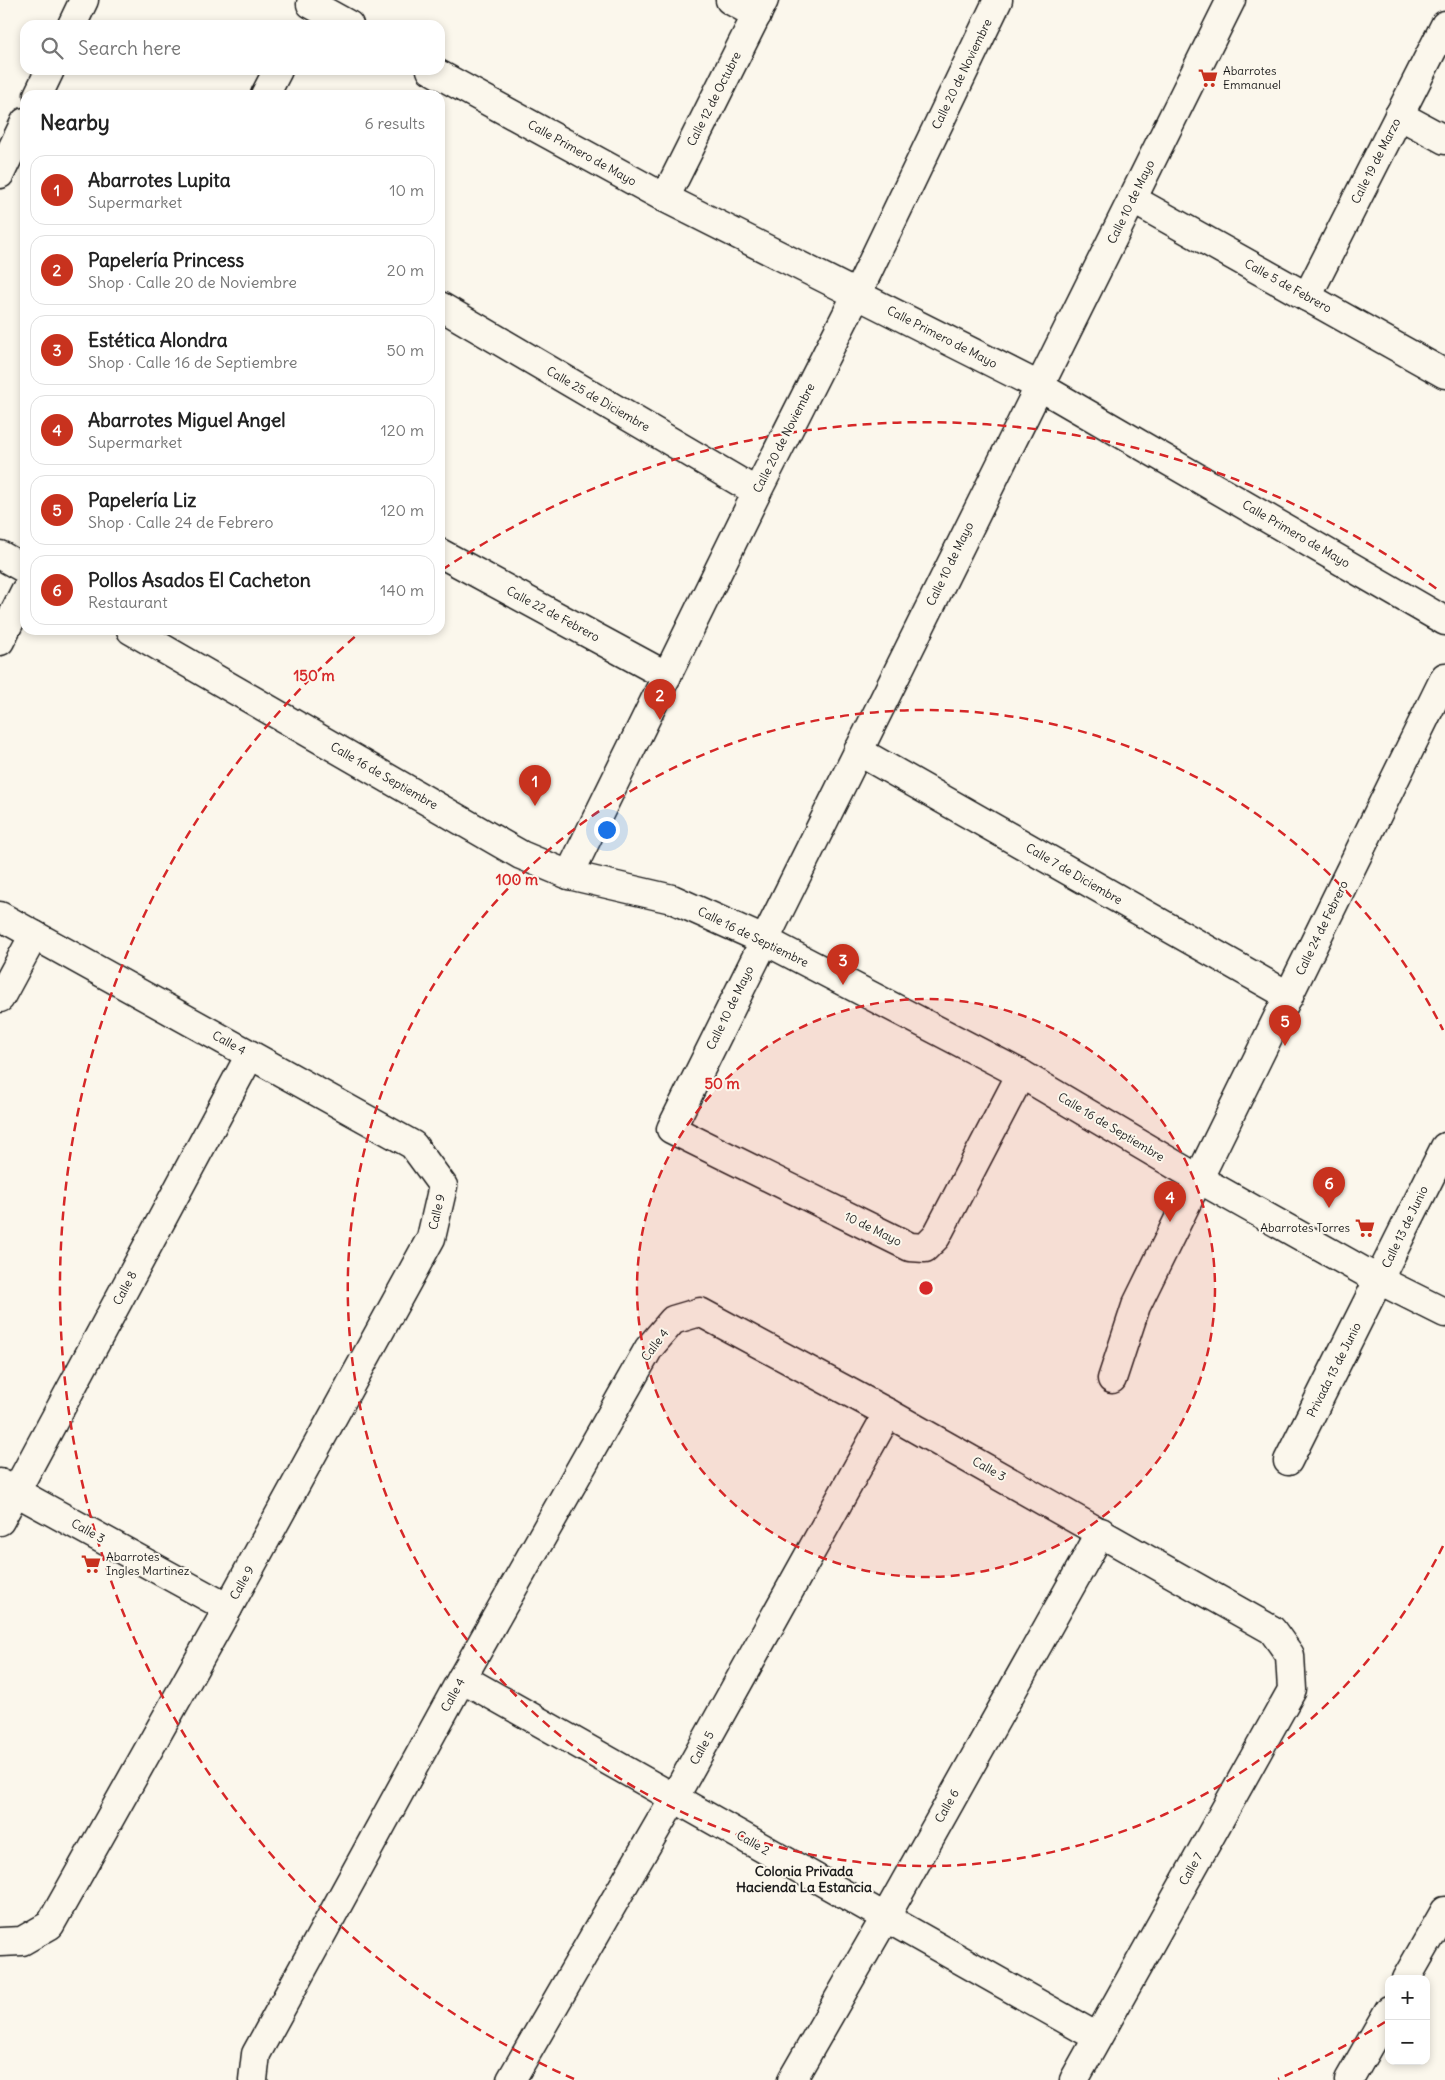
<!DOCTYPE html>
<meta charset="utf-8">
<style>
:root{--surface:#fff;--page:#f2f2f2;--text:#222;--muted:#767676;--line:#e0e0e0;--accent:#c8321e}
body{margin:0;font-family:Delius,sans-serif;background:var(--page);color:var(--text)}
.controls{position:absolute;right:15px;bottom:15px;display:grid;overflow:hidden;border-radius:10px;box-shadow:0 2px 8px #0003}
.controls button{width:45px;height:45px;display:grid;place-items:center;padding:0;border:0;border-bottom:1px solid var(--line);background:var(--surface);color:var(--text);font:25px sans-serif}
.you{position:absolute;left:606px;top:829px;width:18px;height:18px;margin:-12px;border:4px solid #fff;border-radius:50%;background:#1a73e8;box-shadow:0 0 0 8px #1a73e833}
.badge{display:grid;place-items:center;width:32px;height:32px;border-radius:50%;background:var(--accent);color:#fff;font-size:16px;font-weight:700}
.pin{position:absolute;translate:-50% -41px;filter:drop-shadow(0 1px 2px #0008)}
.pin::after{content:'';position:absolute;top:26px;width:18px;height:15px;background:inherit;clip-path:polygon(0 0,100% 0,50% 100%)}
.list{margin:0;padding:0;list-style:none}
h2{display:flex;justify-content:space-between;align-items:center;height:65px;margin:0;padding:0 20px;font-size:21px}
h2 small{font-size:16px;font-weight:400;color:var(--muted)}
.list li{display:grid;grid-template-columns:32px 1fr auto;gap:15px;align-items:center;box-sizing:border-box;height:70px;margin:0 10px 10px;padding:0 10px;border:1px solid var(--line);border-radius:15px}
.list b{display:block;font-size:19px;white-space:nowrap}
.list p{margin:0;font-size:16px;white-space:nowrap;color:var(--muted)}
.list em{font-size:16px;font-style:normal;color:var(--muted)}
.icon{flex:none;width:28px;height:28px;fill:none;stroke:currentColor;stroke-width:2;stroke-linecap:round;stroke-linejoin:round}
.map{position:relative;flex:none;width:1445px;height:2080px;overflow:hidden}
.search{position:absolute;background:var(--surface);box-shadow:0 2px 8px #0003;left:20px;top:20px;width:425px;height:55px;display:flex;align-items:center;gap:12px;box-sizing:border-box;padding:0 18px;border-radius:15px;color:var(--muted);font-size:19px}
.panel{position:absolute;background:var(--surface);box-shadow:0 2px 8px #0003;left:20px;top:90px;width:425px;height:545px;border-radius:15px}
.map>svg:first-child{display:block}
</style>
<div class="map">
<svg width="1445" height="2080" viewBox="0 0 1445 2080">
<rect width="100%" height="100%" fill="#fbf7ec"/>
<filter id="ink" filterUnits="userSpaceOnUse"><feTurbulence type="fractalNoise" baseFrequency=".02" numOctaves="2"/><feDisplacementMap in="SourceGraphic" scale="10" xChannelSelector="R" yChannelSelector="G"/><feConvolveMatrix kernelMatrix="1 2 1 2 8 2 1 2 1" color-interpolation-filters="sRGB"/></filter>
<g filter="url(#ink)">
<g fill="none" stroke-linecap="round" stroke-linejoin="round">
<defs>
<g id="street">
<path d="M730,0L757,15"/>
<path d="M311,4L349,25"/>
<path d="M72,25L84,0"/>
<path d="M431,70L665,198L1039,386L1445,621"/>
<path d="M38,95L50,70"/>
<path d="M265,95L278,70"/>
<path d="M1399,115L1445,140"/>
<path d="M0,174L25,122"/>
<path d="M665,198L764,0"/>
<path d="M1132,199L1445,374"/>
<path d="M1307,297L1445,25"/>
<path d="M440,306L757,492"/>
<path d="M440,553L667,676"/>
<path d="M0,555L25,569"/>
<path d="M131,630L521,855L569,875L672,899L764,940L1021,1074L1199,1179L1379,1280L1445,1313"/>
<path d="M0,641L25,591"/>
<path d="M858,751L1289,996"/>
<path d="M569,875L757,492L857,294L998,0"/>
<path d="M0,916L413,1145L443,1186L431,1238L228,1608L50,1925L22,1941L0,1942"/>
<path d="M0,998L34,935"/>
<path d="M1021,1074L936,1237L925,1248L910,1247L671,1129L1231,0"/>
<path d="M1112,1379L1136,1306L1445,677"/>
<path d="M1288,1461L1445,1147"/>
<path d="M0,1483L228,1608"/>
<path d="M0,1521L250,1055"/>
<path d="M462,1678L1097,2037"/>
<path d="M1406,1979L1445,1911"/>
<path d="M253,2080L256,2054L462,1678L649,1348L673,1320L700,1312L888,1413L1272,1630L1290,1655L1292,1690L1074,2080"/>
<path d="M511,2080L674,1798L888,1413"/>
<path d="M792,2080L885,1918L1101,1532"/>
<path d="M1349,2080L1389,2010"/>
</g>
</defs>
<use href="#street" stroke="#1c1c1c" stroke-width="31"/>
<use href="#street" stroke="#fbf7ec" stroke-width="28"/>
</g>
</g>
<circle cx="926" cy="1288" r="289" fill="#d62828" fill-opacity=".12"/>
<g fill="none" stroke="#d62828" stroke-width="2.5" stroke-dasharray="9 6">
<circle cx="926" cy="1288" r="289"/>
<path d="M1443 1546A578 578 0 1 1 1443 1030"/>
<path d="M1385 2022A866 866 0 0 1 1278 2079M574 2079A866 866 0 0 1 358 634M442 570A866 866 0 0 1 1441 592"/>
</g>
<defs>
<symbol id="supermarket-bare" viewBox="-9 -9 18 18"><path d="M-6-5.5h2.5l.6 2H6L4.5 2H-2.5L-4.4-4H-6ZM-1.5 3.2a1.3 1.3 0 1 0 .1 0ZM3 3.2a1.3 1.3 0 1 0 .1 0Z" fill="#c8321e" stroke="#fbf7ec" stroke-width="2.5" paint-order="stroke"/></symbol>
</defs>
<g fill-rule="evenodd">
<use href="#supermarket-bare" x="1194" y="64" width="28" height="28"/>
<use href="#supermarket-bare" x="1351" y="1214" width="28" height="28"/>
<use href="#supermarket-bare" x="77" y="1550" width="28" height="28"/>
</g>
<g text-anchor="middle" stroke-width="4" stroke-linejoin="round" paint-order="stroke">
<g font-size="12" fill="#1c1c1c" stroke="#fbf7ec" text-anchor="start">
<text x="1223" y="75">Abarrotes<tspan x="1223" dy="14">Emmanuel</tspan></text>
<text x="1350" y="1232" text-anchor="end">Abarrotes Torres</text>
<text x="106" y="1561">Abarrotes<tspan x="106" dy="14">Ingles Martinez</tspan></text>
</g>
<g font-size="12" fill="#1c1c1c" stroke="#fbf7ec">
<text transform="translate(962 74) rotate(-64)" y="4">Calle 20 de Noviembre</text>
<text transform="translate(714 99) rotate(-63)" y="4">Calle 12 de Octubre</text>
<text transform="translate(582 153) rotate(29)" y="4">Calle Primero de Mayo</text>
<text transform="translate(1376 161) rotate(-63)" y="4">Calle 19 de Marzo</text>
<text transform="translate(1131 202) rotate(-64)" y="4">Calle 10 de Mayo</text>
<text transform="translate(1288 286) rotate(29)" y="4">Calle 5 de Febrero</text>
<text transform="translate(942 337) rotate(27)" y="4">Calle Primero de Mayo</text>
<text transform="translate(598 399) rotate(30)" y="4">Calle 25 de Diciembre</text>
<text transform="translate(784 438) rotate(-63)" y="4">Calle 20 de Noviembre</text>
<text transform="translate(1296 534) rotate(30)" y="4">Calle Primero de Mayo</text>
<text transform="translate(950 564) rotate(-64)" y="4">Calle 10 de Mayo</text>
<text transform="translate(553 614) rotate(28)" y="4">Calle 22 de Febrero</text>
<text transform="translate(384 776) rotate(30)" y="4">Calle 16 de Septiembre</text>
<text transform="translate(1074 874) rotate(30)" y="4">Calle 7 de Diciembre</text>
<text transform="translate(1322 928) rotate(-64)" y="4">Calle 24 de Febrero</text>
<text transform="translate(753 937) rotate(26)" y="4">Calle 16 de Septiembre</text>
<text transform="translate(730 1008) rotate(-64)" y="4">Calle 10 de Mayo</text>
<text transform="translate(229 1043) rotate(29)" y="4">Calle 4</text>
<text transform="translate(1111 1127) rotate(31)" y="4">Calle 16 de Septiembre</text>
<text transform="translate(437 1212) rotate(-77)" y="4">Calle 9</text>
<text transform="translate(1405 1227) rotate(-64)" y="4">Calle 13 de Junio</text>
<text transform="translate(873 1229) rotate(26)" y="4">10 de Mayo</text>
<text transform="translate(125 1288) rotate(-62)" y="4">Calle 8</text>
<text transform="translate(655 1345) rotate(-53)" y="4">Calle 4</text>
<text transform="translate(1334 1370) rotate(-63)" y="4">Privada 13 de Junio</text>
<text transform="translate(989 1469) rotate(29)" y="4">Calle 3</text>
<text transform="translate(88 1531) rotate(29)" y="4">Calle 3</text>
<text transform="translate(242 1583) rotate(-61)" y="4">Calle 9</text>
<text transform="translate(453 1695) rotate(-61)" y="4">Calle 4</text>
<text transform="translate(702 1748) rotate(-61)" y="4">Calle 5</text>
<text transform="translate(947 1806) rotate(-61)" y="4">Calle 6</text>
<text transform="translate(753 1843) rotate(30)" y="4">Calle 2</text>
<text transform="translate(1191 1869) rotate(-61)" y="4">Calle 7</text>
</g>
<g font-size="14" font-weight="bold" fill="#1c1c1c" stroke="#fbf7ec">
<text x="804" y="1876">Colonia Privada<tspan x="804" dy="16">Hacienda La Estancia</tspan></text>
</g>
</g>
<circle cx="926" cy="1288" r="8" fill="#d62828" stroke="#fbf7ec" stroke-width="2.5"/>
<g font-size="15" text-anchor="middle" font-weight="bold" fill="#d62828" stroke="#fbf7ec" stroke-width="4" stroke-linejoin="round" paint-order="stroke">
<text x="314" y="681">150 m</text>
<text x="517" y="885">100 m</text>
<text x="722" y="1089">50 m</text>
</g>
</svg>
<div class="controls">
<button>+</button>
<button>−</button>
</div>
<div class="you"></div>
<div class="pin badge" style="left:535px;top:806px">1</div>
<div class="pin badge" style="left:660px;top:720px">2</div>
<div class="pin badge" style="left:843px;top:985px">3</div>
<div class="pin badge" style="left:1170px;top:1222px">4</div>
<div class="pin badge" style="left:1285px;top:1046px">5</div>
<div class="pin badge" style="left:1329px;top:1208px">6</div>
<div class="search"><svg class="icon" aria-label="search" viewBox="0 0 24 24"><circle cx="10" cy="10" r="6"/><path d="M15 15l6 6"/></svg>Search here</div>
<section class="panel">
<h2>Nearby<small>6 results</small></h2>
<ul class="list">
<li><span class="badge">1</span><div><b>Abarrotes Lupita</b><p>Supermarket</p></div><em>10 m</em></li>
<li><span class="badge">2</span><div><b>Papelería Princess</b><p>Shop · Calle 20 de Noviembre</p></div><em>20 m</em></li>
<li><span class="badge">3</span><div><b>Estética Alondra</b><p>Shop · Calle 16 de Septiembre</p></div><em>50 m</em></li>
<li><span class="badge">4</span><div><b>Abarrotes Miguel Angel</b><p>Supermarket</p></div><em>120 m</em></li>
<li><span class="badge">5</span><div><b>Papelería Liz</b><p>Shop · Calle 24 de Febrero</p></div><em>120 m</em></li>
<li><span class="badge">6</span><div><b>Pollos Asados El Cacheton</b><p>Restaurant</p></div><em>140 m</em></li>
</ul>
</section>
</div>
